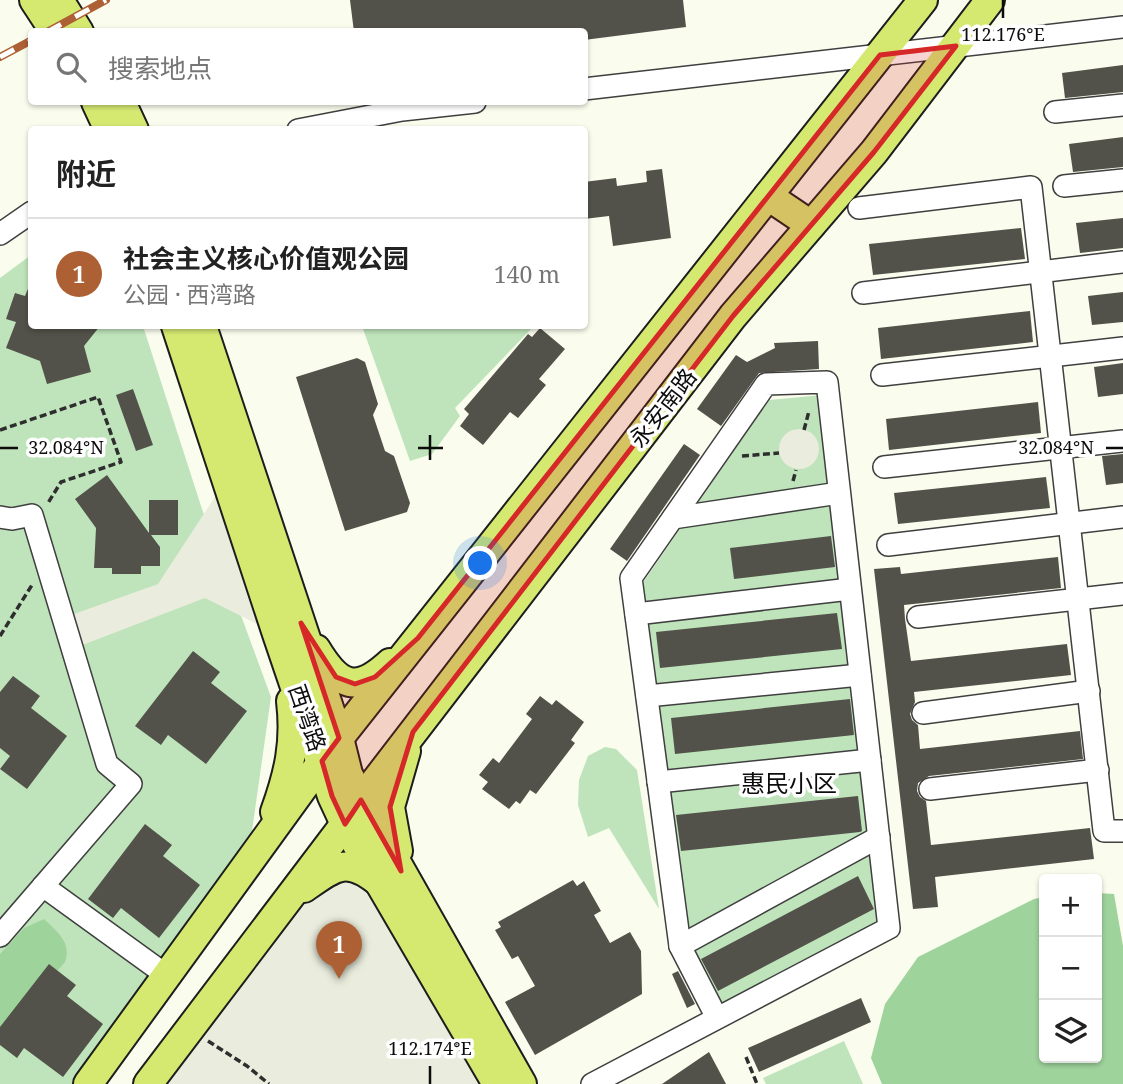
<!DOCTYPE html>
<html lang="zh">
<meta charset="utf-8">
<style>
:root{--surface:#fff;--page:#f6f6f6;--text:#222;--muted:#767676;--line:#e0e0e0;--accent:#ad6034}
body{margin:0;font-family:"Noto Serif","Noto Sans SC",serif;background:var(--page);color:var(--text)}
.controls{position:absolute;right:21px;bottom:21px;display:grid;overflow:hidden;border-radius:7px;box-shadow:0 2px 5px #0004}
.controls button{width:63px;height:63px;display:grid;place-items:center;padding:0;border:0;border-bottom:2px solid var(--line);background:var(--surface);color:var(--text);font:35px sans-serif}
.you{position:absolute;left:481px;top:564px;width:24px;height:24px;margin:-18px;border:5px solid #fff;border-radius:50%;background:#1a73e8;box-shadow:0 0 0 10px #1a73e833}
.badge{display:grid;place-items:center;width:46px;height:46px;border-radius:50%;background:var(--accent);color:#fff;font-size:23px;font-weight:700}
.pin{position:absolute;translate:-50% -58px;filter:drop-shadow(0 2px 4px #0008)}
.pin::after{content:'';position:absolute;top:37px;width:24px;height:21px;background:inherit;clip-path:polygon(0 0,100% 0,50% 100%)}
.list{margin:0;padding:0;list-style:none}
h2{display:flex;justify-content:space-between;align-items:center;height:91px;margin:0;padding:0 28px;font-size:30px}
h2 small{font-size:23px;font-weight:400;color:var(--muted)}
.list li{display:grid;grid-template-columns:46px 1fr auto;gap:21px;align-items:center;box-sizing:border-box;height:112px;padding:0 28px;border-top:2px solid var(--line)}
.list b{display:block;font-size:26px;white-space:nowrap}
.list p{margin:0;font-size:23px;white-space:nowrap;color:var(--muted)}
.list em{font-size:23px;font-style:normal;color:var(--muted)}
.icon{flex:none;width:38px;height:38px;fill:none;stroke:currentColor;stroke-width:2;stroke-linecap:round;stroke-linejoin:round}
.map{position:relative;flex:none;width:1123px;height:1084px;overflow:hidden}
.search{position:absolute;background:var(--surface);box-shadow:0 2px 5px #0004;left:28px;top:28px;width:560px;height:77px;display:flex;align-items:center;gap:18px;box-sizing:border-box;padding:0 24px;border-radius:7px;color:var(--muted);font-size:26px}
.panel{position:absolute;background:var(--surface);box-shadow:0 2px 5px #0004;left:28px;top:126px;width:560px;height:203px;border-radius:7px}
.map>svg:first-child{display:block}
</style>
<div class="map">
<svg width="1123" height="1084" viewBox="0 0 1123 1084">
<rect width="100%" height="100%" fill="#fafded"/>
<g fill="#bfe4bb">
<path d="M31,255L32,326H143L202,509L271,697L251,838L78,1084H0V278Z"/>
<path d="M362,326H534L455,408L460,416L432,454L410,461Z"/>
<path d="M822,395L882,911L876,926L720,1005L691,950L642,584L769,400Z"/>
<path d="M605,747L616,749L637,770L659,909L609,828L588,837L578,805L579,780L588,756Z"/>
<path d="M844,1041L863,1084H766L763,1078Z"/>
</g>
<g fill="#9ed39c">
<path d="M1097,893L1114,894L1123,946V1084H882L871,1058L885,1004L918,957L1034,899L1044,897V1058H1097Z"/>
<path d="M44,919C57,932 72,942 65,962L0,1035V954L24,928Z"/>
</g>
<g fill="#eaecdd">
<circle cx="799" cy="449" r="20"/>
<path d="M226,480L277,634L205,598L72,649L63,618L158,584Z"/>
<path d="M345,824L497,1084H148Z"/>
</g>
<g fill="#53524a">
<path d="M350,0H683L686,27L584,40V32H354Z"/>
<path d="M1123,65V92L1065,98L1062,73Z"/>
<path d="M1123,137V167L1073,172L1069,144Z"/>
<path d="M662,169L671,238L613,246L609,216L584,219V182L616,178L617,186L647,182L646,171Z"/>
<path d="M1123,218V248L1080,253L1076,223Z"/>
<path d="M1021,228L1025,259L873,275L869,244Z"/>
<path d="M30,284L32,285V326H100L84,346L91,372L47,384L40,361L6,348L16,322L6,319L15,293L25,296Z"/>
<path d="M1123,292V322L1092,325L1088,296Z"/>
<path d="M1030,311L1033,342L881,359L878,328Z"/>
<path d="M540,328L565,349L539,379L546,385L518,418L510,412L483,445L460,426L469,414L464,409L528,334L532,337Z"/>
<path d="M818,341L819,369L759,373L721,426L697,409L736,355L747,362L775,348L774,343Z"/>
<path d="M357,358L365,362L378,404L373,415L385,451L394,456L410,503L407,512L345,531L296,377Z"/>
<path d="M1123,363V394L1098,397L1094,367Z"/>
<path d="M133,389L153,445L136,451L116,395Z"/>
<path d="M1038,402L1041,433L889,450L886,419Z"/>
<path d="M684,444L700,455L627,561L610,549Z"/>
<path d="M1123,454V483L1106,485L1102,456Z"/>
<path d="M107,475L149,533V500H178V535H151L160,547V566H141V574H112V568H94L96,528L75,499Z"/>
<path d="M1046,477L1050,508L898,524L894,493Z"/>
<path d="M831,536L835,567L734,579L730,548Z"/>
<path d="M1058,557L1061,588L904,605L905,619L911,661L1067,644L1071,675L914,692L915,702L910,714L912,720L918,725L920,749L1080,731L1083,759L929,776L918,783L917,791L920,797L926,801L931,845L1090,828L1094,859L935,877L938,907L913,909L874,569L900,567L901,574Z"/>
<path d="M837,613L842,649L660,668L656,632Z"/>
<path d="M193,651L220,672L211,683L247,711L206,764L168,735L161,745L135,726Z"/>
<path d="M13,676L40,696L31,708L67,736L27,789L0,769L10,756L0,748V692Z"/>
<path d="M540,696L552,705L556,700L584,722L571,740L575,743L536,794L530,790L520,804L516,801L509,809L482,789L488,782L479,775L493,758L499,763L532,719L526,714Z"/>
<path d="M850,699L854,735L675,754L671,718Z"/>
<path d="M858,796L862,831L860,832L681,851L676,815Z"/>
<path d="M145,824L172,845L163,856L200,885L159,938L121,908L113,918L88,899Z"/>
<path d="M858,876L874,909L718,991L701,959Z"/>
<path d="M573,880L577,886L584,881L601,911L594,915L610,943L630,932L641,951L642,994L535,1055L505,1002L535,986L518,956L512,959L495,930L501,927L498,922Z"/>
<path d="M49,964L76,985L67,996L103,1024L63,1077L24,1048L17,1058L0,1045V1027Z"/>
<path d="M678,971L695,1004L687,1008L672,974Z"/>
<path d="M861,998L871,1022L759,1072L748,1048Z"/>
<path d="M709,1052L726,1084H662Z"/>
</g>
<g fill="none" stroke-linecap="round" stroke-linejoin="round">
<defs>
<g id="minor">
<path d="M584,89L1123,27"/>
<path d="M1055,112L1123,105"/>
<path d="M298,130L402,110L475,102"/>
<path d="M1064,186L1123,180"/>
<path d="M859,208L1031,187L1104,831H1123"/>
<path d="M0,234L32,212"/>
<path d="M863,293L1123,262"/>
<path d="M882,375L1123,348"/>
<path d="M884,467L1123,441"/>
<path d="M0,517L12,519L32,515L107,764L131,784L0,936"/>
<path d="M673,518L839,493"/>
<path d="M888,545L1123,517"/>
<path d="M636,614L850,589"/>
<path d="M918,617L1123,594"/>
<path d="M647,696L860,675"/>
<path d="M923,713L1089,691"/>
<path d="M658,782L870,760"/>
<path d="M930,789L1098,770"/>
<path d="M43,886L166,975"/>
<path d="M680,946L879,837"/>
<path d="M592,1084L889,928L827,382L766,384L631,578L680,946L717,1018"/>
</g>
<g id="major">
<path d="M34,0L55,32"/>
<path d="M59,0L79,32"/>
<path d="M96,102L109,130"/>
<path d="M121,102L134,130"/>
<path d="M768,196L811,225"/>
<path d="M176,326L277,634L332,796L345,824L497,1084"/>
<path d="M202,326L339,738L348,774L361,800L522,1084"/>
<path d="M316,649C339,687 356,694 390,663"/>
<path d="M275,812C289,773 296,743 291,701"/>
<path d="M398,851L390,807L406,751"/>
<path d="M304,888C335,866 346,856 379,882"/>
<path d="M88,1084L339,738L923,0"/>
<path d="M148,1084L345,824L361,800L733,316L874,152L990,0"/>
</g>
</defs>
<use href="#minor" stroke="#3f3f3f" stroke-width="24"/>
<use href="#major" stroke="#1d1d1d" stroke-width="32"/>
<g stroke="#2e2e2e" stroke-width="3.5" stroke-dasharray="7 3.5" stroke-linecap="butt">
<path d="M0,430L98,397L121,462L61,482L48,503"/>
<path d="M804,430L809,411"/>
<path d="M742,456L779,453"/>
<path d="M793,481L796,470"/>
<path d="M0,636L32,585"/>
<path d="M208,1041L247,1066L269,1084"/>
<path d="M746,1057L757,1084"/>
</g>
<use href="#minor" stroke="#fff" stroke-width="21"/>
<use href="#major" stroke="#d5e971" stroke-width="28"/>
<defs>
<g id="rail">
<path d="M47,32L106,0"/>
<path d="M0,57L32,40"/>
</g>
</defs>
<use href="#rail" stroke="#ad6034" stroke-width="8"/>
<use href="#rail" stroke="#fff" stroke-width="5" stroke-dasharray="16" stroke-linecap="butt"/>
</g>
<path fill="#d62828" fill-opacity="0.2" stroke="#d62828" stroke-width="5" stroke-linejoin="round" d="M956,46L874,152L733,316L413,732L390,807L401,871L361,800L345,824L332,796L322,761L339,738L301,623L336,677L355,684L375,677L418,638L880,55Z"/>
<path fill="none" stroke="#0c0c0c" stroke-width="2.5" d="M1003,0V18M430,435V460M0,448H18M418,448H443M1106,448H1123M430,1066V1084"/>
<g text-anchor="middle" stroke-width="7" stroke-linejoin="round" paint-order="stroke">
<g font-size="23" fill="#0c0c0c" stroke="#fff">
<text transform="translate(663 408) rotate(-52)" y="8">永安南路</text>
<text transform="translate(307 718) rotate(71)" y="8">西湾路</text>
</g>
<g font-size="24" fill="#0c0c0c" stroke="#fff">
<text x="789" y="792">惠民小区</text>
</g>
</g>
<g font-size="18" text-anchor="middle" fill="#0c0c0c" stroke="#fff" stroke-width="7" stroke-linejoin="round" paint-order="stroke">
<text x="1003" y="41">112.176°E</text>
<text x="66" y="454">32.084°N</text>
<text x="1056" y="454">32.084°N</text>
<text x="430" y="1055">112.174°E</text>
</g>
</svg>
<div class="controls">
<button>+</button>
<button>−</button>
<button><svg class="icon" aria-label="layers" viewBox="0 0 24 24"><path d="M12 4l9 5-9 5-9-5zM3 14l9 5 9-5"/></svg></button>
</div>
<div class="you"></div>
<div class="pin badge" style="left:339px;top:979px">1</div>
<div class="search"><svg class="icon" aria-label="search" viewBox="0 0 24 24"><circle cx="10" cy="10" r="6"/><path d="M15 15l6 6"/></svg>搜索地点</div>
<section class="panel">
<h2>附近<small></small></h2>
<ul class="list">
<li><span class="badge">1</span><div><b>社会主义核心价值观公园</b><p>公园 · 西湾路</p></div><em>140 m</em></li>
</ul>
</section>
</div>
